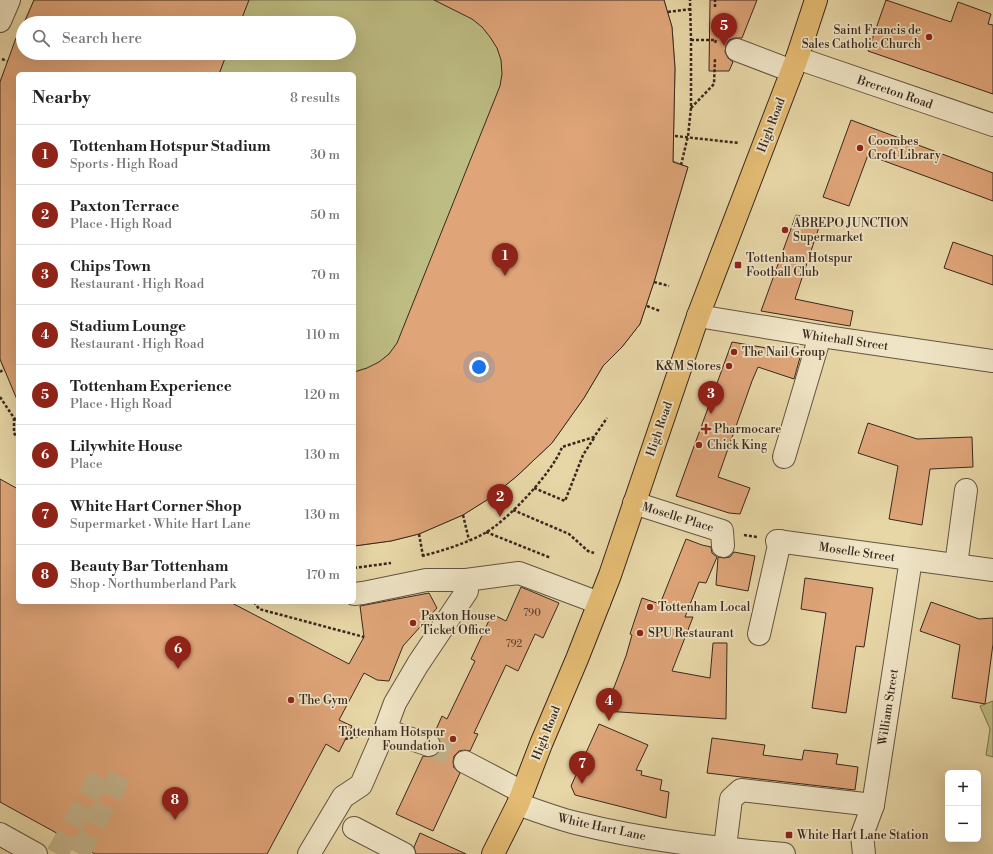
<!DOCTYPE html>
<meta charset="utf-8">
<style>
:root{--surface:#fff;--page:#f6f6f6;--text:#222;--muted:#767676;--line:#e0e0e0;--accent:#8f2418}
body{margin:0;font-family:"Libre Bodoni",serif;background:var(--page);color:var(--text)}
.controls{position:absolute;right:12px;bottom:12px;display:grid;overflow:hidden;border-radius:6px;box-shadow:0 4px 16px #0002}
.controls button{width:36px;height:36px;display:grid;place-items:center;padding:0;border:0;border-bottom:1px solid var(--line);background:var(--surface);color:var(--text);font:20px sans-serif}
.you{position:absolute;left:479px;top:367px;width:14px;height:14px;margin:-10px;border:3px solid #fff;border-radius:50%;background:#1a73e8;box-shadow:0 0 0 6px #1a73e833}
.badge{display:grid;place-items:center;width:26px;height:26px;border-radius:50%;background:var(--accent);color:#fff;font-size:13px;font-weight:700}
.pin{position:absolute;translate:-50% -33px;filter:drop-shadow(0 1px 2px #0008)}
.pin::after{content:'';position:absolute;top:21px;width:14px;height:12px;background:inherit;clip-path:polygon(0 0,100% 0,50% 100%)}
.list{margin:0;padding:0;list-style:none}
h2{display:flex;justify-content:space-between;align-items:center;height:52px;margin:0;padding:0 16px;font-size:17px}
h2 small{font-size:13px;font-weight:400;color:var(--muted)}
.list li{display:grid;grid-template-columns:26px 1fr auto;gap:12px;align-items:center;box-sizing:border-box;height:60px;padding:0 16px;border-top:1px solid var(--line)}
.list b{display:block;font-size:15px;white-space:nowrap}
.list p{margin:0;font-size:13px;white-space:nowrap;color:var(--muted)}
.list em{font-size:13px;font-style:normal;color:var(--muted)}
.icon{flex:none;width:22px;height:22px;fill:none;stroke:currentColor;stroke-width:2;stroke-linecap:round;stroke-linejoin:round}
.map{position:relative;flex:none;width:993px;height:854px;overflow:hidden}
.search{position:absolute;background:var(--surface);box-shadow:0 4px 16px #0002;left:16px;top:16px;width:340px;height:44px;display:flex;align-items:center;gap:10px;box-sizing:border-box;padding:0 14px;border-radius:22px;color:var(--muted);font-size:15px}
.panel{position:absolute;background:var(--surface);box-shadow:0 4px 16px #0002;left:16px;top:72px;width:340px;height:532px;border-radius:6px}
.map>svg:first-child{display:block}
</style>
<div class="map">
<svg width="993" height="854" viewBox="0 0 993 854">
<rect width="100%" height="100%" fill="#e7d6a6"/>
<filter id="stains"><feTurbulence type="fractalNoise" baseFrequency=".005" numOctaves="4"/><feColorMatrix values="0 0 0 0 .2 0 0 0 0 .09 0 0 0 0 .02 0 0 0 .5 -.17"/></filter>
<radialGradient id="worn" r=".72"><stop offset=".6" stop-color="#630" stop-opacity="0"/><stop offset="1" stop-color="#630" stop-opacity=".3"/></radialGradient>
<g fill="#bdbc82" stroke="#7b7250">
<path d="M34,0H664L672,27L675,68L673,161L688,167L654,282L640,324L622,347L603,366L584,398L552,443L517,476L490,498L463,515L419,534L391,541L354,546V74H18V391L4,369L0,359V82L23,25V53H349V23H24Z"/>
<path d="M993,701V757L986,755L990,729L980,706Z"/>
</g>
<g fill="#dfa579" stroke="#39281f">
<path d="M34,0H249L240,23H24Z"/>
<path d="M434,0H664L672,27L675,68L673,162L688,167L654,282L640,324L622,347L603,366L584,398L552,443L517,476L490,498L463,515L419,534L391,541L354,546V372L367,368L379,362L389,354L397,343L500,86L502,74L501,60L497,48L490,37L482,27L472,19Z"/>
<path d="M710,0H757L742,38H735L729,40L726,45L725,52L728,58L733,62L729,71H709Z"/>
<path d="M886,0L951,22L958,2L991,14L988,24L993,25V94L868,51Z"/>
<path d="M23,25V53H227L219,74H18V402L0,359V82L16,38H17Z"/>
<path d="M851,120L993,173V201L868,155L849,206L823,197Z"/>
<path d="M796,215L821,221L795,299L853,311L850,326L761,311Z"/>
<path d="M953,242L993,256V285L944,268Z"/>
<path d="M732,342L801,354L794,379L758,367L752,381L718,477L750,488L740,514L729,513L676,496Z"/>
<path d="M868,423L917,439L972,437L973,467L930,469L922,525L889,519L898,466L858,453Z"/>
<path d="M0,479L18,489V602H230L349,664L364,637L360,606L429,593L437,608L403,646L389,681L377,680L364,673L339,720L352,726L339,752L326,744L267,854H95L0,802Z"/>
<path d="M686,539L702,545L711,547L712,553L717,557L706,583L699,582L685,617H693L672,671L710,678L713,643H727L726,719L605,711L626,656L632,635L630,634L642,598L660,604Z"/>
<path d="M734,552L755,556L748,591L716,585L718,557L724,558L730,557Z"/>
<path d="M805,578L873,588L864,647L856,646L846,713L812,708L826,613L801,609Z"/>
<path d="M521,587L559,603L543,638L535,634L518,671L506,665L474,733L478,734L470,751L464,750L459,751L454,756L453,762L454,768L460,773L433,831L396,814L423,756L432,757L437,755L441,749V742L439,737L434,734L442,716L447,719L475,661L471,659L492,614L506,621Z"/>
<path d="M931,602L979,619L993,618V644L985,704L952,698L960,645L920,631Z"/>
<path d="M599,724L648,745L636,770L642,771L641,775L662,780L660,790L669,792L666,818L575,795L571,786Z"/>
<path d="M712,738L765,745L763,755L802,760L804,750L838,754L836,764L858,767L855,790L707,773Z"/>
<path d="M420,833L466,854H416L414,847Z"/>
</g>
<g fill="none" stroke-linecap="round" stroke-linejoin="round">
<g stroke="#c4b38b" stroke-width="22" stroke-dasharray="22 11" stroke-linecap="butt">
<path d="M429,745L465,762"/>
<path d="M57,854L105,767"/>
<path d="M79,854L121,775"/>
</g>
<defs>
<g id="minor">
<path d="M0,21L9,0"/>
<path d="M737,50L792,71"/>
<path d="M797,58L993,125"/>
<path d="M698,316L820,336L993,361"/>
<path d="M784,457L820,336"/>
<path d="M634,503L722,531L723,546"/>
<path d="M777,541L993,570"/>
<path d="M956,565L966,490"/>
<path d="M354,594L363,593L426,580H466L519,573L599,603"/>
<path d="M759,634L780,541"/>
<path d="M385,730L429,745"/>
<path d="M465,762L522,792"/>
<path d="M518,804C537,811 556,818 576,823C644,840 714,848 784,854"/>
<path d="M354,828L404,854"/>
<path d="M0,834L36,854"/>
<path d="M725,847L731,799L741,790L873,805"/>
<path d="M309,854L343,797L361,785L385,730L395,703L418,664L467,591L466,580"/>
<path d="M864,854L862,835L873,805L911,559"/>
</g>
<path id="major" d="M493,854L518,804L541,744L577,659L610,575L698,316L797,58L816,0"/>
</defs>
<use href="#minor" stroke="#645441" stroke-width="24"/>
<use href="#major" stroke="#39281f" stroke-width="24"/>
<g stroke="#39281f" stroke-width="2.5" stroke-dasharray="3 2" stroke-linecap="butt">
<path d="M715,7V0"/>
<path d="M668,12L691,9"/>
<path d="M691,40H716L715,43"/>
<path d="M2,59L7,61"/>
<path d="M691,108L714,84L715,58"/>
<path d="M675,136L739,143"/>
<path d="M681,165L688,136L691,108V40L690,0"/>
<path d="M654,282L669,286"/>
<path d="M647,306L660,311"/>
<path d="M0,372L4,369"/>
<path d="M0,397L14,418L18,421"/>
<path d="M14,418V433L18,439"/>
<path d="M534,488L565,501L583,455L594,438"/>
<path d="M513,510L569,534L588,551L594,553"/>
<path d="M463,515L469,540"/>
<path d="M486,532L551,558"/>
<path d="M419,534L423,556"/>
<path d="M744,535L757,537"/>
<path d="M422,556C442,551 467,543 485,533C508,520 553,472 562,447L594,437L607,418"/>
<path d="M354,568L391,563"/>
<path d="M254,602L259,609L364,637"/>
<path d="M345,739L359,736"/>
</g>
<use href="#minor" stroke="#efe4c5" stroke-width="22"/>
<use href="#major" stroke="#e4bb73" stroke-width="22"/>
</g>
<g fill="#8f2418" stroke="#efe4c5" stroke-width="1.5">
<circle cx="929" cy="37" r="4"/>
<circle cx="860" cy="148" r="4"/>
<circle cx="785" cy="230" r="4"/>
<rect x="734" y="261" width="8" height="8" rx="2"/>
<circle cx="734" cy="352" r="4"/>
<circle cx="729" cy="366" r="4"/>
<path d="M704 423h4v4h4v4h-4v4h-4v-4h-4v-4h4z"/>
<circle cx="699" cy="445" r="4"/>
<circle cx="650" cy="607" r="4"/>
<circle cx="413" cy="623" r="4"/>
<circle cx="640" cy="633" r="4"/>
<circle cx="291" cy="700" r="4"/>
<circle cx="453" cy="739" r="4"/>
<rect x="785" y="831" width="8" height="8" rx="2"/>
</g>
<g text-anchor="middle" stroke-width="3.5" stroke-linejoin="round" paint-order="stroke">
<g font-size="10" fill="#624736">
<text x="532" y="616">790</text>
<text x="514" y="647">792</text>
</g>
<g font-size="12" fill="#39281f" stroke="#efe4c5" text-anchor="start">
<text x="921" y="34" text-anchor="end">Saint Francis de<tspan x="921" dy="14">Sales Catholic Church</tspan></text>
<text x="868" y="145">Coombes<tspan x="868" dy="14">Croft Library</tspan></text>
<text x="793" y="227">ABREPO JUNCTION<tspan x="793" dy="14">Supermarket</tspan></text>
<text x="746" y="262">Tottenham Hotspur<tspan x="746" dy="14">Football Club</tspan></text>
<text x="742" y="356">The Nail Group</text>
<text x="721" y="370" text-anchor="end">K&amp;M Stores</text>
<text x="714" y="433">Pharmocare</text>
<text x="707" y="449">Chick King</text>
<text x="658" y="611">Tottenham Local</text>
<text x="421" y="620">Paxton House<tspan x="421" dy="14">Ticket Office</tspan></text>
<text x="648" y="637">SPU Restaurant</text>
<text x="299" y="704">The Gym</text>
<text x="445" y="736" text-anchor="end">Tottenham Hotspur<tspan x="445" dy="14">Foundation</tspan></text>
<text x="797" y="839">White Hart Lane Station</text>
</g>
<g font-size="12" fill="#39281f" stroke="#efe4c5">
<text transform="translate(895 92) rotate(19)" y="4">Brereton Road</text>
<text transform="translate(771 125) rotate(-69)" y="4">High Road</text>
<text transform="translate(845 340) rotate(8)" y="4">Whitehall Street</text>
<text transform="translate(659 429) rotate(-71)" y="4">High Road</text>
<text transform="translate(678 517) rotate(17)" y="4">Moselle Place</text>
<text transform="translate(857 552) rotate(8)" y="4">Moselle Street</text>
<text transform="translate(888 707) rotate(-81)" y="4">William Street</text>
<text transform="translate(546 733) rotate(-68)" y="4">High Road</text>
<text transform="translate(602 827) rotate(12)" y="4">White Hart Lane</text>
</g>
</g>
<rect width="100%" height="100%" filter="url(#stains)"/>
<rect width="100%" height="100%" fill="url(#worn)"/>
</svg>
<div class="controls">
<button>+</button>
<button>−</button>
</div>
<div class="you"></div>
<div class="pin badge" style="left:505px;top:276px">1</div>
<div class="pin badge" style="left:500px;top:517px">2</div>
<div class="pin badge" style="left:711px;top:414px">3</div>
<div class="pin badge" style="left:609px;top:721px">4</div>
<div class="pin badge" style="left:724px;top:46px">5</div>
<div class="pin badge" style="left:178px;top:669px">6</div>
<div class="pin badge" style="left:582px;top:784px">7</div>
<div class="pin badge" style="left:175px;top:820px">8</div>
<div class="search"><svg class="icon" aria-label="search" viewBox="0 0 24 24"><circle cx="10" cy="10" r="6"/><path d="M15 15l6 6"/></svg>Search here</div>
<section class="panel">
<h2>Nearby<small>8 results</small></h2>
<ul class="list">
<li><span class="badge">1</span><div><b>Tottenham Hotspur Stadium</b><p>Sports · High Road</p></div><em>30 m</em></li>
<li><span class="badge">2</span><div><b>Paxton Terrace</b><p>Place · High Road</p></div><em>50 m</em></li>
<li><span class="badge">3</span><div><b>Chips Town</b><p>Restaurant · High Road</p></div><em>70 m</em></li>
<li><span class="badge">4</span><div><b>Stadium Lounge</b><p>Restaurant · High Road</p></div><em>110 m</em></li>
<li><span class="badge">5</span><div><b>Tottenham Experience</b><p>Place · High Road</p></div><em>120 m</em></li>
<li><span class="badge">6</span><div><b>Lilywhite House</b><p>Place</p></div><em>130 m</em></li>
<li><span class="badge">7</span><div><b>White Hart Corner Shop</b><p>Supermarket · White Hart Lane</p></div><em>130 m</em></li>
<li><span class="badge">8</span><div><b>Beauty Bar Tottenham</b><p>Shop · Northumberland Park</p></div><em>170 m</em></li>
</ul>
</section>
</div>
